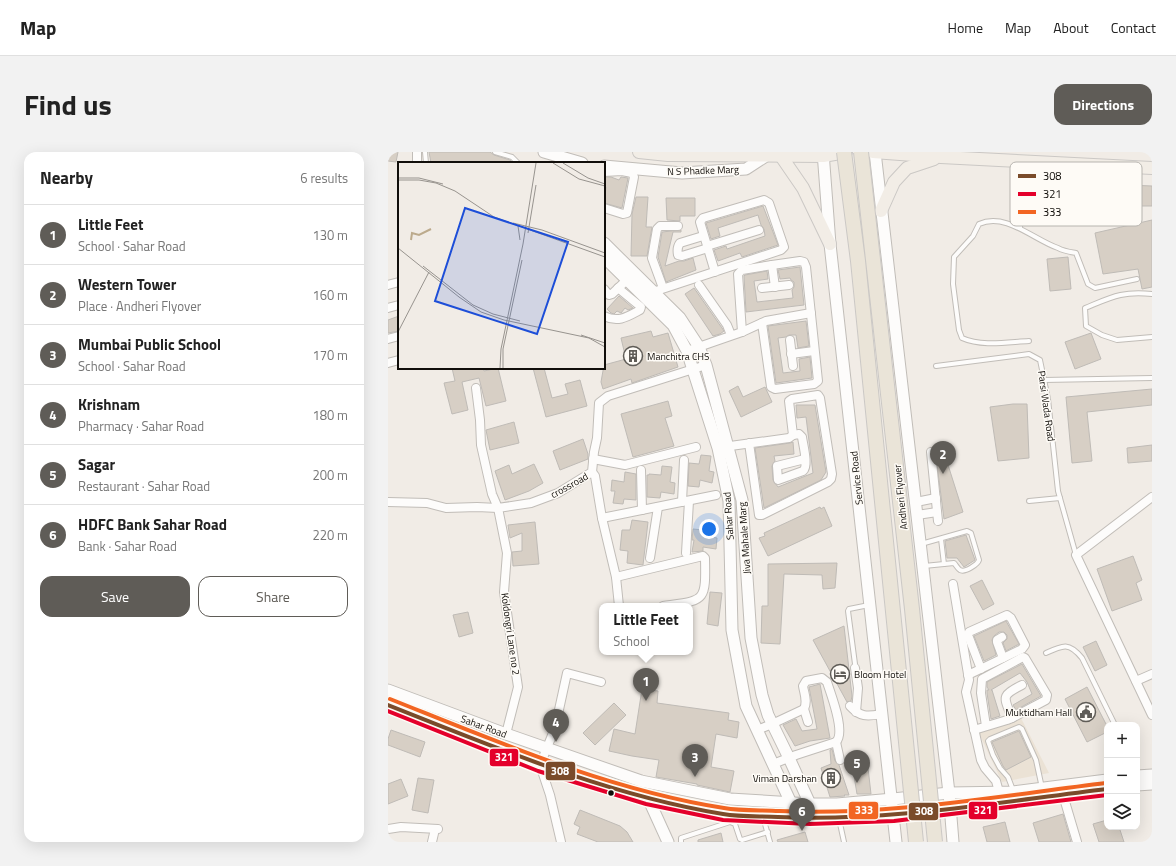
<!DOCTYPE html>
<meta charset="utf-8">
<style>
:root{--surface:#fff;--page:#f2f2f2;--text:#222;--muted:#767676;--line:#e0e0e0;--accent:#5f5c57}
body{margin:0;font-family:"Titillium Web",sans-serif;background:var(--page);color:var(--text)}
.controls{position:absolute;right:12px;bottom:12px;display:grid;overflow:hidden;border-radius:8px;box-shadow:0 4px 16px #0002}
.controls button{width:36px;height:36px;display:grid;place-items:center;padding:0;border:0;border-bottom:1px solid var(--line);background:var(--surface);color:var(--text);font:20px sans-serif}
.you{position:absolute;left:321px;top:377px;width:14px;height:14px;margin:-10px;border:3px solid #fff;border-radius:50%;background:#1a73e8;box-shadow:0 0 0 6px #1a73e833}
.badge{display:grid;place-items:center;width:26px;height:26px;border-radius:50%;background:var(--accent);color:#fff;font-size:13px;font-weight:700}
.pin{position:absolute;translate:-50% -33px;filter:drop-shadow(0 1px 2px #0008)}
.pin::after{content:'';position:absolute;top:21px;width:14px;height:12px;background:inherit;clip-path:polygon(0 0,100% 0,50% 100%)}
.popup{position:absolute;left:211px;top:451px;width:94px;height:52px;box-sizing:border-box;display:grid;place-content:center;border-radius:8px;background:var(--surface);filter:drop-shadow(0 1px 3px #0005);font-size:13px;white-space:nowrap;color:var(--muted)}
.popup b{font-size:15px;color:var(--text)}
.popup::after{content:'';position:absolute;left:50%;top:100%;margin-left:-8px;border:8px solid transparent;border-top-color:var(--surface)}
.list{margin:0;padding:0;list-style:none}
h2{display:flex;justify-content:space-between;align-items:center;height:52px;margin:0;padding:0 16px;font-size:17px}
h2 small{font-size:13px;font-weight:400;color:var(--muted)}
.list li{display:grid;grid-template-columns:26px 1fr auto;gap:12px;align-items:center;box-sizing:border-box;height:60px;padding:0 16px;border-top:1px solid var(--line)}
.list b{display:block;font-size:15px;white-space:nowrap}
.list p{margin:0;font-size:13px;white-space:nowrap;color:var(--muted)}
.list em{font-size:13px;font-style:normal;color:var(--muted)}
.actions{display:flex;gap:8px;padding:12px 16px}
.actions a{flex:1;padding:9px 0;border:1px solid var(--accent);border-radius:12px;text-align:center;font-size:14px;color:var(--accent)}
.actions .main{background:var(--accent);color:#fff}
.icon{flex:none;width:22px;height:22px;fill:none;stroke:currentColor;stroke-width:2;stroke-linecap:round;stroke-linejoin:round}
.map{position:relative;flex:none;width:764px;height:690px;overflow:hidden;border-radius:12px}
header{display:flex;align-items:center;gap:24px;box-sizing:border-box;height:56px;padding:0 20px;background:var(--surface);border-bottom:1px solid var(--line)}
header strong{font-size:19px}
nav{display:flex;gap:22px;margin-inline-start:auto;font-size:14px}
.intro{display:flex;align-items:center;justify-content:space-between;box-sizing:border-box;height:96px;padding:0 24px}
h1{margin:0;font-size:28px}
.button{padding:10px 18px;border-radius:12px;background:var(--accent);color:#fff;font-size:14px;font-weight:700}
main{display:flex;gap:24px;padding:0 24px}
aside{flex:1;background:var(--surface);border-radius:12px;box-shadow:0 4px 16px #0002}
.map>svg:first-child{display:block}
</style>
<header>
<strong>Map</strong>
<nav><a>Home</a><a>Map</a><a>About</a><a>Contact</a></nav>
</header>
<div class="intro"><h1>Find us</h1><a class="button">Directions</a></div>
<main>
<aside>
<h2>Nearby<small>6 results</small></h2>
<ul class="list">
<li><span class="badge">1</span><div><b>Little Feet</b><p>School · Sahar Road</p></div><em>130 m</em></li>
<li><span class="badge">2</span><div><b>Western Tower</b><p>Place · Andheri Flyover</p></div><em>160 m</em></li>
<li><span class="badge">3</span><div><b>Mumbai Public School</b><p>School · Sahar Road</p></div><em>170 m</em></li>
<li><span class="badge">4</span><div><b>Krishnam</b><p>Pharmacy · Sahar Road</p></div><em>180 m</em></li>
<li><span class="badge">5</span><div><b>Sagar</b><p>Restaurant · Sahar Road</p></div><em>200 m</em></li>
<li><span class="badge">6</span><div><b>HDFC Bank Sahar Road</b><p>Bank · Sahar Road</p></div><em>220 m</em></li>
</ul>
<div class="actions"><a class="main">Save</a><a>Share</a></div>
</aside>
<div class="map">
<svg width="764" height="690" viewBox="0 0 764 690">
<rect width="100%" height="100%" fill="#f1ece6"/>
<path fill="#ebe2d5" d="M633,566L661,621L614,630L590,579Z"/>
<g fill="#d7cfc5" stroke="#bfbbb6">
<path d="M0,0H10L8,10L0,9Z"/>
<path d="M41,0H102L106,3L122,8L125,11H43Z"/>
<path d="M216,25H223L231,28L233,25L240,26L234,56L216,51L218,35H216Z"/>
<path d="M667,30L764,34V54H748L747,68L699,66V59H686V51H667Z"/>
<path d="M248,45H260L258,75H264L259,104H243L244,62Z"/>
<path d="M278,46H307V64H292V69L279,68Z"/>
<path d="M375,54L390,93L354,105L352,101L330,109L326,98L338,94L339,97L377,84L376,77L373,73L370,63L330,76L332,84L323,87L318,71Z"/>
<path d="M764,68V135L754,137L750,117L715,122L707,81Z"/>
<path d="M293,78V80H285L277,114L291,109H296L305,106L308,118L278,130L270,105L274,80Z"/>
<path d="M680,105L683,137L662,139L659,107Z"/>
<path d="M412,115L416,153L358,160L356,124L357,123L379,119L380,127L366,129L369,150L405,146L404,138L406,135V130L403,128L402,126L392,127L390,118Z"/>
<path d="M306,136L334,176L336,179L332,182L325,184L297,142Z"/>
<path d="M231,144L245,156L240,158L237,156L233,161L229,159L226,162L223,161L219,157Z"/>
<path d="M11,164V179L0,181V168Z"/>
<path d="M418,169L421,194L410,196L408,183H401L398,185L390,186L395,221L412,219L411,207L422,205L424,226L388,231L380,174Z"/>
<path d="M263,179L265,185L280,181L290,215L244,231L243,227L215,237L213,230L216,213L238,207L233,186Z"/>
<path d="M703,181L713,207L687,217L677,190Z"/>
<path d="M64,216H95L96,219L110,216L118,249L98,254L91,226L74,230L80,258L64,262L56,231L67,229Z"/>
<path d="M145,216H156L164,246L180,242L177,232L192,228L199,254L158,265Z"/>
<path d="M350,234L355,245L377,235L384,250L353,265L341,239Z"/>
<path d="M764,237V253L699,260L704,309L684,311L678,245Z"/>
<path d="M280,249L284,264L277,266L286,294L245,305L233,262Z"/>
<path d="M625,252H639L641,306L610,309L602,255Z"/>
<path d="M408,253H427L438,320L433,328L376,356L367,296L402,291L405,290L406,302L386,304L387,309L384,314L385,328L390,335L425,321L418,265L409,266Z"/>
<path d="M126,270L131,291L102,298L98,278Z"/>
<path d="M195,287L200,302V307L172,318L165,299Z"/>
<path d="M764,293V309L740,311L739,296Z"/>
<path d="M554,294L575,360L556,367L547,297Z"/>
<path d="M313,303L323,304L321,319L326,320L324,331L312,328L311,335L300,334L301,311L311,312Z"/>
<path d="M146,312L155,331L141,339L117,348L107,319L121,313L124,322Z"/>
<path d="M274,314L284,315L282,330L287,331L286,342L273,340L272,346L259,345V323H261V322L273,323Z"/>
<path d="M237,320L248,322V348L236,347L235,352L225,351L227,339H223L224,328L236,330Z"/>
<path d="M432,355L433,357L436,355L444,374L380,404L371,386L377,384L376,381Z"/>
<path d="M244,368L260,370L255,413L239,411L240,399L232,398L234,378H242Z"/>
<path d="M316,369L326,370L324,385L329,386L328,397L315,395V399L304,400L306,388H304L305,377L315,378Z"/>
<path d="M147,370L151,412L125,414L124,400L134,399V381L122,386L120,373Z"/>
<path d="M578,383L587,408L576,415L569,406H559L557,389Z"/>
<path d="M745,404L754,428L748,431L754,448L724,459L709,417Z"/>
<path d="M449,411L447,436L435,437L434,423L396,422L392,492L373,491L374,454H380V412Z"/>
<path d="M594,428L606,452L595,458L582,434Z"/>
<path d="M322,440L334,441L330,474L319,472Z"/>
<path d="M80,460L85,481L71,485L65,463Z"/>
<path d="M618,469L631,492L618,499L615,491L619,487V483L616,480H611L606,484L604,488L608,503L596,509L586,484Z"/>
<path d="M456,474L464,544L463,549L459,550L425,488Z"/>
<path d="M708,489L719,513L707,519L695,495Z"/>
<path d="M634,512L653,544L628,558L625,553L644,542L639,530L632,521L603,538H604L612,564L603,567L599,541V538H601L599,535V530Z"/>
<path d="M432,532L442,586L422,589L407,594L395,573L408,567L414,579L429,577L421,535Z"/>
<path d="M699,535L719,574V580L699,590L677,547Z"/>
<path d="M254,537L270,539L269,551L341,561L340,568L351,570L349,586L328,582L323,615L346,619L342,640L309,633V632L268,625L271,608L244,604L221,599L226,577L247,582Z"/>
<path d="M226,551L238,563L207,593L195,581Z"/>
<path d="M3,578L37,590L32,605L0,593V587Z"/>
<path d="M631,579L643,605L618,618L615,614L604,590Z"/>
<path d="M444,597L447,609L451,613L461,643H456L457,644L442,645L433,616L443,612L442,598Z"/>
<path d="M463,606L479,607L483,642H469Z"/>
<path d="M30,626L46,628L40,661L24,658Z"/>
<path d="M13,627L20,644L0,652V632Z"/>
<path d="M192,658L232,674L239,680L245,690H210L189,682L192,675L186,672Z"/>
<path d="M675,662L683,690H651L645,671Z"/>
<path d="M719,668V675H731L736,690H711L705,672Z"/>
<path d="M617,670L622,690H599L595,675Z"/>
<path d="M417,680L420,690H390L389,688Z"/>
<path d="M333,681L335,690H310V688Z"/>
</g>
<g fill="none" stroke-linecap="round" stroke-linejoin="round">
<defs>
<g id="lane">
<path d="M37,0L38,11"/>
<path d="M107,0L124,5L130,11"/>
<path d="M632,76L633,29L634,11"/>
<path d="M764,142C734,139 724,145 697,156L698,174L714,183L729,188L764,185"/>
<path d="M641,189C620,190 594,195 574,186L571,178L565,132L566,105L585,84L591,72C618,60 646,88 670,96C675,99 682,100 688,101L700,132L707,136L749,127"/>
<path d="M548,214L641,202L652,208L660,247L670,339L688,403"/>
<path d="M656,228L764,226"/>
<path d="M641,349L672,346"/>
<path d="M553,387L556,412"/>
<path d="M533,392L579,379L583,381L591,408C590,412 577,421 572,418C570,417 568,413 566,411L536,414"/>
<path d="M658,501C675,493 681,490 694,506L727,573"/>
<path d="M467,512L460,459L461,457L481,453"/>
<path d="M625,638L620,625L612,616L605,603L600,589L602,587L631,575L634,577L648,608L654,636"/>
<path d="M375,665L382,690"/>
<path d="M451,667L456,690"/>
<path d="M293,690V686L342,670L347,672L352,687L354,688L380,680"/>
</g>
<g id="street">
<path d="M29,0V11"/>
<path d="M216,20L234,19L244,21L246,25L239,61L235,62L216,56"/>
<path d="M315,84L292,91C289,95 289,98 290,103L294,104L320,96"/>
<path d="M319,94L371,78"/>
<path d="M384,113L387,135"/>
<path d="M0,133L11,130"/>
<path d="M311,133L339,173L343,183"/>
<path d="M275,136L264,106L269,77L272,74H290"/>
<path d="M374,136L401,133"/>
<path d="M216,137L221,143L224,142L243,124"/>
<path d="M265,140L393,98L396,95L381,51L376,48L315,66L312,70L327,120"/>
<path d="M0,156L11,153"/>
<path d="M216,164C230,171 239,165 252,158L253,155L230,136"/>
<path d="M354,180L350,122L354,118L384,113L412,109L416,110L418,115L430,229L426,232L387,237L383,235L374,171"/>
<path d="M0,187L11,184"/>
<path d="M402,188L405,214"/>
<path d="M299,199L354,180L378,169L423,161"/>
<path d="M403,202L426,199"/>
<path d="M0,211L11,208"/>
<path d="M88,236L92,268L93,293L104,342L110,356L119,401L116,440L130,535L118,582"/>
<path d="M405,283L411,282L414,285C415,293 421,314 415,319L390,328L389,314L417,307"/>
<path d="M335,295L401,286L405,283L401,249L404,247L430,243L432,246L444,322L443,327L440,330L374,363H371L361,291"/>
<path d="M543,300L550,369"/>
<path d="M205,307L237,313L308,295"/>
<path d="M253,318L254,358"/>
<path d="M204,320L207,324L214,366"/>
<path d="M764,345L688,403L764,563"/>
<path d="M0,350L39,351L58,356L89,355L110,356L143,351L170,341L204,320L206,300L209,286L211,251L220,244L318,213"/>
<path d="M294,350L296,308"/>
<path d="M528,350L548,346"/>
<path d="M529,363L549,360"/>
<path d="M298,401L301,349"/>
<path d="M262,406L270,355"/>
<path d="M228,425L315,404L317,406C318,451 317,448 275,454"/>
<path d="M565,432L581,528L578,540L593,608L597,616L608,629L611,640"/>
<path d="M231,454L228,425L214,366L328,343"/>
<path d="M614,485L609,488V490L615,506"/>
<path d="M467,516L470,536L468,560"/>
<path d="M580,523L634,497L637,493L623,466L619,463L581,480L580,483L593,517"/>
<path d="M748,529L764,522"/>
<path d="M462,554C473,566 480,564 495,562"/>
<path d="M416,557L420,570"/>
<path d="M624,566C616,545 612,544 634,533"/>
<path d="M369,578L384,572L416,557C420,549 416,541 415,534L418,529L434,526L439,530C443,543 458,580 448,590L408,603L385,612"/>
<path d="M586,578L619,568L624,566L658,548L659,543L637,506L635,505L594,527L593,541L598,574"/>
<path d="M448,590L452,608"/>
<path d="M675,643L689,690"/>
<path d="M0,677L13,675L50,677"/>
<path d="M44,690L47,677"/>
<path d="M173,690L162,643L152,613L167,576L179,521L213,530"/>
</g>
<g id="secondary">
<path d="M156,0L194,11"/>
<path d="M435,0L442,92L508,690"/>
<path d="M487,0L561,641L565,690"/>
<path d="M216,14L294,21L358,17L378,4"/>
<path d="M216,91L292,166L311,195L318,213L354,348L363,486L374,543L380,563L401,606L422,652V657"/>
<path d="M216,104L222,111L285,173L299,199L330,296L341,349L344,478L358,554L403,651V657"/>
<path d="M0,538L118,582L253,629L342,647L422,652H449L505,647L561,641L625,640L719,628"/>
<path d="M0,553L152,613L260,646L336,662L422,666L506,663L719,637"/>
<path d="M749,624L764,623"/>
<path d="M749,633L764,632"/>
<path d="M260,646L280,690"/>
</g>
<g id="primary">
<path d="M251,0L280,3L435,4L458,0"/>
<path d="M485,0L553,5L764,16"/>
<path d="M393,4L415,36L442,92"/>
<path d="M493,59L506,30L519,16L546,7"/>
</g>
</defs>
<use href="#lane" stroke="#c1bdb8" stroke-width="6"/>
<use href="#street" stroke="#c1bdb8" stroke-width="10"/>
<use href="#secondary" stroke="#c1bdb8" stroke-width="13"/>
<use href="#primary" stroke="#cbc8c5" stroke-width="14"/>
<use href="#lane" stroke="#fdfcfb" stroke-width="4"/>
<use href="#street" stroke="#fdfcfb" stroke-width="8"/>
<use href="#secondary" stroke="#fdfcfb" stroke-width="11"/>
<use href="#primary" stroke="#f2ede6" stroke-width="12"/>
<defs>
<g id="highway-bridge">
<path d="M456,0L470,109L528,690"/>
<path d="M473,0L524,457L547,690"/>
</g>
</defs>
<use href="#highway-bridge" stroke="#cbc8c5" stroke-width="16" stroke-linecap="butt"/>
<use href="#highway-bridge" stroke="#eae4d8" stroke-width="14"/>
<defs>
<path id="bus-1" d="M0,553C109,596 219,643 335,662C353,665 372,664 390,665C500,670 610,650 719,637"/>
<path id="bus-2" d="M0,559L150,619L258,652L335,668L422,672L506,669L719,643"/>
<path id="bus-3" d="M2,547C110,590 221,638 336,656C353,659 373,658 391,659C500,664 610,644 718,631"/>
</defs>
<use href="#bus-1" stroke="#fefbf6" stroke-width="7"/>
<use href="#bus-2" stroke="#fefbf6" stroke-width="7"/>
<use href="#bus-3" stroke="#fefbf6" stroke-width="7"/>
<use href="#bus-1" stroke="#7a4b2a" stroke-width="4"/>
<use href="#bus-2" stroke="#e4002b" stroke-width="4"/>
<use href="#bus-3" stroke="#f26522" stroke-width="4"/>
</g>
<defs>
<symbol id="building-ring" viewBox="-11 -11 22 22"><circle r="9.5" fill="#fefbf6" stroke="#5f5c57" stroke-width="1.5"/><path d="M-4-6H4V6H1V3H-1V6H-4ZM-2.5-4.3h1.7v1.8h-1.7ZM.8-4.3h1.7v1.8H.8ZM-2.5-1h1.7V.8h-1.7ZM.8-1h1.7V.8H.8Z" fill="#5f5c57"/></symbol>
<symbol id="hotel-ring" viewBox="-11 -11 22 22"><circle r="9.5" fill="#fefbf6" stroke="#5f5c57" stroke-width="1.5"/><path d="M-6-4.5h1.5V1H6V5H4.5V3h-9V5H-6ZM-4 0a1.8 1.8 0 1 1 3.6 0ZM.5 0V-2.5h3Q6-2.5 6 0Z" fill="#5f5c57"/></symbol>
<symbol id="civic-ring" viewBox="-11 -11 22 22"><circle r="9.5" fill="#fefbf6" stroke="#5f5c57" stroke-width="1.5"/><path d="M-.6-6.5H3V-4.5H.6V-3L4-1V1h2V6H-6V1h2V-1L-.6-3ZM-1.2 2.5V6h2.4V2.5Z" fill="#5f5c57"/></symbol>
</defs>
<g fill-rule="evenodd">
<use href="#building-ring" x="234" y="193" width="22" height="22"/>
<use href="#hotel-ring" x="441" y="511" width="22" height="22"/>
<use href="#civic-ring" x="687" y="549" width="22" height="22"/>
<use href="#building-ring" x="432" y="615" width="22" height="22"/>
</g>
<circle fill="#110e0a" stroke="#fefbf6" stroke-width="1.5" cx="223" cy="641" r="3.5"/>
<g text-anchor="middle" stroke-width="3" stroke-linejoin="round" paint-order="stroke">
<g font-size="10" fill="#110e0a" stroke="#fefbf6">
<text transform="translate(315 18) rotate(-2)" y="4">N S Phadke Marg</text>
<text transform="translate(659 254) rotate(82)" y="4">Parsi Wada Road</text>
<text transform="translate(468 326) rotate(-96)" y="4">Service Road</text>
<text transform="translate(181 333) rotate(-29)" y="4">crossroad</text>
<text transform="translate(512 345) rotate(-96)" y="4">Andheri Flyover</text>
<text transform="translate(340 364) rotate(-94)" y="4">Sahar Road</text>
<text transform="translate(356 386) rotate(-94)" y="4">Jiva Mahale Marg</text>
<text transform="translate(123 482) rotate(82)" y="4">Koldongri Lane no 2</text>
<text transform="translate(96 574) rotate(20)" y="4">Sahar Road</text>
</g>
<g font-size="10" fill="#110e0a" stroke="#fefbf6" text-anchor="start">
<text x="259" y="208">Manchitra CHS</text>
<text x="466" y="526">Bloom Hotel</text>
<text x="684" y="564" text-anchor="end">Muktidham Hall</text>
<text x="429" y="630" text-anchor="end">Viman Darshan</text>
</g>
</g>
<g transform="translate(10 10)">
<rect width="207" height="207" fill="#f1ece6"/>
<path fill="none" stroke="#bcaa8c" stroke-width="2" d="M13,78L14,71L21,73L33,67"/>
<path fill="none" stroke="#97938e" stroke-width="1" d="M155,1L181,17L207,24M165,1L190,16L207,22M0,16H21L45,22M0,18H21L38,21L57,29L96,55L207,95M115,61L144,68L207,91M120,64L122,78M130,71L138,23M0,86L61,135L83,150L106,158L191,176L207,185M25,104L75,143L95,152L122,159M0,170L31,110M183,173L207,181M102,206L103,187L125,82L138,1M105,206V187L124,98"/>
<path fill="#1d4ed8" fill-opacity="0.15" stroke="#1d4ed8" stroke-width="2" d="M67,46L170,80L139,172L37,139Z"/>
<rect width="207" height="207" fill="none" stroke="#110e0a" stroke-width="2"/>
</g>
<rect x="622" y="10" width="132" height="64" rx="6" fill="#fefbf6" stroke="#b7b4af" stroke-width="1"/>
<rect x="630" y="22" width="18" height="4" fill="#7a4b2a"/>
<rect x="630" y="40" width="18" height="4" fill="#e4002b"/>
<rect x="630" y="58" width="18" height="4" fill="#f26522"/>
<g font-size="11" fill="#110e0a">
<text x="655" y="28">308</text>
<text x="655" y="46">321</text>
<text x="655" y="64">333</text>
</g>
<g stroke="#fefbf6" stroke-width="1.5">
<rect x="101" y="596" width="30" height="19" rx="4" fill="#e4002b"/>
<rect x="157" y="609" width="31" height="20" rx="4" fill="#7a4b2a"/>
<rect x="580" y="649" width="30" height="19" rx="4" fill="#e4002b"/>
<rect x="460" y="649" width="31" height="19" rx="4" fill="#f26522"/>
<rect x="520" y="650" width="31" height="19" rx="4" fill="#7a4b2a"/>
</g>
<g font-size="11" text-anchor="middle" font-weight="bold" fill="#fff">
<text x="116" y="609">321</text>
<text x="172" y="623">308</text>
<text x="595" y="662">321</text>
<text x="476" y="662">333</text>
<text x="536" y="663">308</text>
</g>
</svg>
<div class="controls">
<button>+</button>
<button>−</button>
<button><svg class="icon" aria-label="layers" viewBox="0 0 24 24"><path d="M12 4l9 5-9 5-9-5zM3 14l9 5 9-5"/></svg></button>
</div>
<div class="you"></div>
<div class="pin badge" style="left:258px;top:549px">1</div>
<div class="popup"><b>Little Feet</b>School</div>
<div class="pin badge" style="left:555px;top:322px">2</div>
<div class="pin badge" style="left:307px;top:625px">3</div>
<div class="pin badge" style="left:168px;top:590px">4</div>
<div class="pin badge" style="left:469px;top:631px">5</div>
<div class="pin badge" style="left:414px;top:679px">6</div>
</div>
</main>
